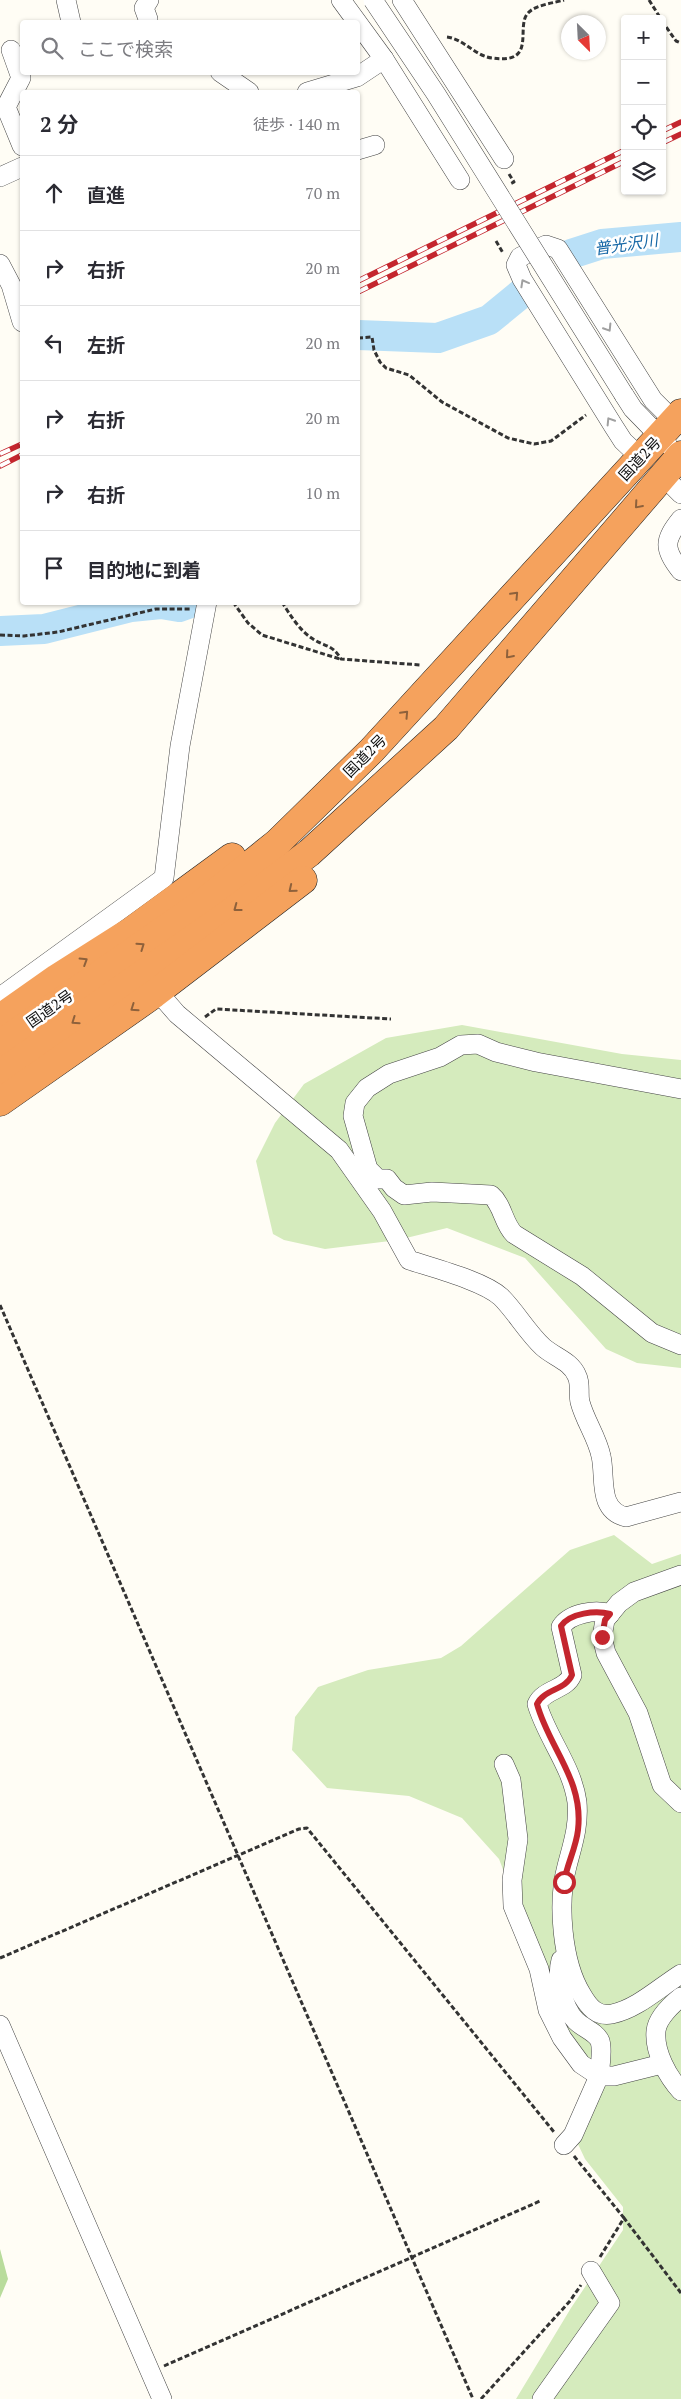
<!DOCTYPE html>
<html lang="ja">
<meta charset="utf-8">
<style>
:root{--surface:#fff;--page:#f7f7f7;--text:#2b2b33;--muted:#7c7c81;--line:#e1e1e2}
body{margin:0;font-family:"PT Serif","Noto Sans JP",serif;background:var(--page);color:var(--text)}
.controls{position:absolute;right:15px;top:15px;display:grid;overflow:hidden;border-radius:5px;box-shadow:0 1px 4px #0004}
.controls button{width:45px;height:45px;display:grid;place-items:center;padding:0;border:0;border-bottom:1px solid var(--line);background:var(--surface);color:var(--text);font:25px sans-serif}
.compass{position:absolute;left:561px;top:15px;width:45px;height:45px;border-radius:50%;background:var(--surface);box-shadow:0 1px 4px #0004;rotate:156deg}
.stop{position:absolute;width:15px;height:15px;margin:-11px;border:4px solid #c4262e;border-radius:50%;background:#fff}
.stop.end{background:#c4262e;border-color:#fff;box-shadow:0 1px 5px #0008}
.list{margin:0;padding:0;list-style:none}
h2{display:flex;justify-content:space-between;align-items:center;height:65px;margin:0;padding:0 20px;font-size:21px}
h2 small{font-size:16px;font-weight:400;color:var(--muted)}
.list li{display:grid;grid-template-columns:32px 1fr auto;gap:15px;align-items:center;box-sizing:border-box;height:75px;padding:0 20px;border-top:1px solid var(--line)}
.list b{display:block;font-size:19px;white-space:nowrap}
.list em{font-size:16px;font-style:normal;color:var(--muted)}
.icon{flex:none;width:28px;height:28px;fill:none;stroke:currentColor;stroke-width:2;stroke-linecap:round;stroke-linejoin:round}
.map{position:relative;flex:none;width:681px;height:2399px;overflow:hidden}
.search{position:absolute;background:var(--surface);box-shadow:0 1px 4px #0004;left:20px;top:20px;width:340px;height:55px;display:flex;align-items:center;gap:12px;box-sizing:border-box;padding:0 18px;border-radius:5px;color:var(--muted);font-size:19px}
.panel{position:absolute;background:var(--surface);box-shadow:0 1px 4px #0004;left:20px;top:90px;width:340px;height:515px;border-radius:5px}
.map>svg:first-child{display:block}
</style>
<div class="map">
<svg width="681" height="2399" viewBox="0 0 681 2399">
<rect width="100%" height="100%" fill="#fffdf5"/>
<g fill="#d5ebbd">
<path d="M462,1025L622,1054L681,1060V1368L637,1363L606,1349L525,1258L447,1228L398,1240L325,1249L284,1240L273,1234L256,1161L275,1123L304,1084L386,1038Z"/>
<path d="M614,1535L652,1564L681,1554V2399H516L571,2308L623,2230V2207L585,2159L577,2142L591,2086L546,2011L523,1921L499,1859L462,1818L409,1796L327,1788L292,1750L295,1717L318,1687L368,1670L441,1658L461,1646L570,1550Z"/>
</g>
<path fill="#b9dc9c" d="M0,2249L8,2279L0,2298Z"/>
<g fill="none" stroke-linecap="round" stroke-linejoin="round">
<g stroke="#b9e0f7" stroke-width="30">
<path d="M571,254L602,244L681,237"/>
<path d="M358,335L438,338L489,320L522,293"/>
<path d="M0,631L44,629L131,607L161,604L179,607L193,602"/>
</g>
<defs>
<g id="minor">
<path d="M66,0L71,22"/>
<path d="M341,0L384,59L460,180"/>
<path d="M402,0L504,159"/>
<path d="M148,19L144,8L149,0"/>
<path d="M11,50L21,78L6,107L22,146"/>
<path d="M220,72L249,92"/>
<path d="M307,92L357,77L384,59"/>
<path d="M358,150L375,145"/>
<path d="M0,177L22,167"/>
<path d="M0,264L11,285L22,322"/>
<path d="M624,395L633,409L667,444"/>
<path d="M641,458L623,441L614,427L522,279L516,265L520,257L546,245L558,249L653,400L674,421"/>
<path d="M663,476L681,494"/>
<path d="M681,519C664,540 663,549 681,571"/>
<path d="M157,991L177,1014L339,1150L382,1211L409,1260C433,1268 484,1281 501,1297C516,1312 527,1332 543,1347C554,1357 571,1361 577,1376C581,1384 578,1394 580,1402C585,1421 597,1437 601,1456C606,1477 597,1510 626,1517L681,1502"/>
<path d="M0,997L164,878L180,746L207,602"/>
<path d="M681,1089L536,1062L496,1052L478,1044L461,1045L440,1057L389,1074L367,1088L355,1103L353,1116L368,1169L378,1179H387L394,1188L404,1195L432,1192L491,1195C503,1205 503,1223 514,1234L582,1276L652,1333L681,1345"/>
<path d="M681,1575L634,1592L619,1603L605,1620L602,1637L606,1653L638,1713L662,1785L681,1803"/>
<path d="M610,1614C596,1609 570,1613 561,1627L572,1675C566,1690 544,1689 537,1704C547,1738 572,1766 577,1802C579,1826 573,1843 567,1866C557,1903 562,1963 582,1995C589,2007 597,2017 612,2014C637,2009 660,1987 681,1974"/>
<path d="M504,1764L511,1780L518,1839L512,1880L513,1906L539,1969L548,2010L562,2038L581,2064L599,2076C600,2066 603,2051 600,2041C596,2032 583,2028 576,2021C563,2008 556,1978 561,1960"/>
<path d="M681,1997C671,2005 657,2019 656,2031C654,2052 668,2077 681,2091"/>
<path d="M0,2025L162,2399"/>
<path d="M564,2145L573,2135L599,2076H614L662,2064"/>
<path d="M542,2399L610,2303L591,2271"/>
</g>
<g id="highway">
<path d="M0,1018L57,978L131,931L232,857"/>
<path d="M0,1044L201,904L277,843L372,750L681,413"/>
<path d="M0,1074L230,913L309,853L446,728L681,455"/>
<path d="M0,1102L154,994L303,880"/>
</g>
</defs>
<use href="#minor" stroke="#444" stroke-width="20"/>
<use href="#highway" stroke="#222" stroke-width="29"/>
<g stroke="#333" stroke-width="3" stroke-dasharray="5 2.5" stroke-linecap="butt">
<path d="M649,0L661,19"/>
<path d="M662,21L676,41L681,43"/>
<path d="M447,37C464,39 475,56 492,58C538,65 515,27 528,13C535,5 554,3 564,0"/>
<path d="M509,174L514,182L510,184"/>
<path d="M496,241L503,253"/>
<path d="M358,338L372,337L374,350L380,362L386,368L409,375L442,402L508,438L534,444L551,441L586,415"/>
<path d="M233,602L248,623L262,635L340,659"/>
<path d="M282,602C290,615 300,631 313,639C325,647 332,644 341,659L421,665"/>
<path d="M0,635L24,636L58,632L156,609H190"/>
<path d="M205,1017L216,1009L391,1019"/>
<path d="M0,1305L473,2399"/>
<path d="M0,1958L299,1829L307,1828L554,2132"/>
<path d="M574,2156L624,2218"/>
<path d="M600,2257L624,2218L681,2293"/>
<path d="M164,2366L540,2201"/>
<path d="M481,2399L570,2301L581,2285"/>
</g>
<use href="#minor" stroke="#fff" stroke-width="19"/>
<use href="#highway" stroke="#f5a25d" stroke-width="28"/>
<defs>
<g id="rail">
<path d="M662,131L681,122"/>
<path d="M662,143L681,134"/>
<path d="M358,281L625,150"/>
<path d="M358,292L625,161"/>
<path d="M0,454L22,444"/>
<path d="M0,466L22,455"/>
</g>
</defs>
<use href="#rail" stroke="#c4262e" stroke-width="5.5"/>
<use href="#rail" stroke="#fff" stroke-width="4" stroke-dasharray="11" stroke-linecap="butt"/>
<defs>
<path id="minor-bridge" d="M373,0L436,94L624,395"/>
</defs>
<use href="#minor-bridge" stroke="#444" stroke-width="20" stroke-linecap="butt"/>
<use href="#minor-bridge" stroke="#fff" stroke-width="19"/>
</g>
<defs><path id="oneway-chevron" d="M-2-3.5L2.5 0L-2 3.5" fill="none" stroke-width="1.6" stroke-linecap="round" stroke-linejoin="round" transform="scale(1.25)"/></defs>
<g stroke="#a0a0a0">
<use href="#oneway-chevron" transform="translate(524 283) rotate(-119)"/>
<use href="#oneway-chevron" transform="translate(608 328) rotate(58)"/>
<use href="#oneway-chevron" transform="translate(610 421) rotate(-122)"/>
</g>
<g stroke="#8e613b">
<use href="#oneway-chevron" transform="translate(638 505) rotate(131)"/>
<use href="#oneway-chevron" transform="translate(515 595) rotate(-47)"/>
<use href="#oneway-chevron" transform="translate(509 655) rotate(131)"/>
<use href="#oneway-chevron" transform="translate(405 714) rotate(-47)"/>
<use href="#oneway-chevron" transform="translate(292 889) rotate(141)"/>
<use href="#oneway-chevron" transform="translate(237 908) rotate(143)"/>
<use href="#oneway-chevron" transform="translate(141 946) rotate(-35)"/>
<use href="#oneway-chevron" transform="translate(84 961) rotate(-32)"/>
<use href="#oneway-chevron" transform="translate(134 1008) rotate(145)"/>
<use href="#oneway-chevron" transform="translate(75 1021) rotate(145)"/>
</g>
<g fill="none" stroke-linecap="round" stroke-linejoin="round">
<path stroke="#c4262e" stroke-width="6" d="M564,1882C567,1864 576,1848 578,1830C584,1780 549,1748 537,1704C544,1689 566,1690 572,1675L561,1626C570,1613 596,1610 610,1614L605,1620L602,1637"/>
</g>
<g text-anchor="middle" stroke-width="5" stroke-linejoin="round" paint-order="stroke">
<g font-size="15" fill="#111" stroke="#fff">
<text transform="translate(640 459) rotate(-47)" y="5">国道2号</text>
<text transform="translate(365 756) rotate(-45)" y="5">国道2号</text>
<text transform="translate(50 1009) rotate(-35)" y="5">国道2号</text>
</g>
<g font-size="16" font-style="italic" fill="#1768a6" stroke="#fff">
<text transform="translate(626 244) rotate(-8)" y="6">普光沢川</text>
</g>
</g>
</svg>
<div class="controls">
<button>+</button>
<button>−</button>
<button><svg class="icon" aria-label="locate" viewBox="0 0 24 24"><circle cx="12" cy="12" r="6"/><path d="M12 2v4M12 18v4M2 12h4M18 12h4"/></svg></button>
<button><svg class="icon" aria-label="layers" viewBox="0 0 24 24"><path d="M12 4l9 5-9 5-9-5zM3 14l9 5 9-5"/></svg></button>
</div>
<svg class="compass" viewBox="-18 -18 36 36"><path d="M0-13l5 13h-10z" fill="#e53935"/><path d="M0 13l5-13h-10z" fill="#7c7c81"/></svg>
<div class="stop" style="left:564px;top:1882px"></div>
<div class="stop end" style="left:602px;top:1637px"></div>
<div class="search"><svg class="icon" aria-label="search" viewBox="0 0 24 24"><circle cx="10" cy="10" r="6"/><path d="M15 15l6 6"/></svg>ここで検索</div>
<section class="panel">
<h2>2 分<small>徒歩 · 140 m</small></h2>
<ul class="list">
<li><svg class="icon" aria-label="ahead" viewBox="0 0 24 24"><path d="M12 20V5M6 11l6-6 6 6"/></svg><div><b>直進</b></div><em>70 m</em></li>
<li><svg class="icon" aria-label="right" viewBox="0 0 24 24"><path d="M7 20v-9h11M14 6l5 5-5 5"/></svg><div><b>右折</b></div><em>20 m</em></li>
<li><svg class="icon" aria-label="left" viewBox="0 0 24 24"><path d="M17 20v-9H6M10 6l-5 5 5 5"/></svg><div><b>左折</b></div><em>20 m</em></li>
<li><svg class="icon" aria-label="right" viewBox="0 0 24 24"><path d="M7 20v-9h11M14 6l5 5-5 5"/></svg><div><b>右折</b></div><em>20 m</em></li>
<li><svg class="icon" aria-label="right" viewBox="0 0 24 24"><path d="M7 20v-9h11M14 6l5 5-5 5"/></svg><div><b>右折</b></div><em>10 m</em></li>
<li><svg class="icon" aria-label="arrive" viewBox="0 0 24 24"><path d="M6 21V4h12l-3 4 3 4H6"/></svg><div><b>目的地に到着</b></div></li>
</ul>
</section>
</div>
